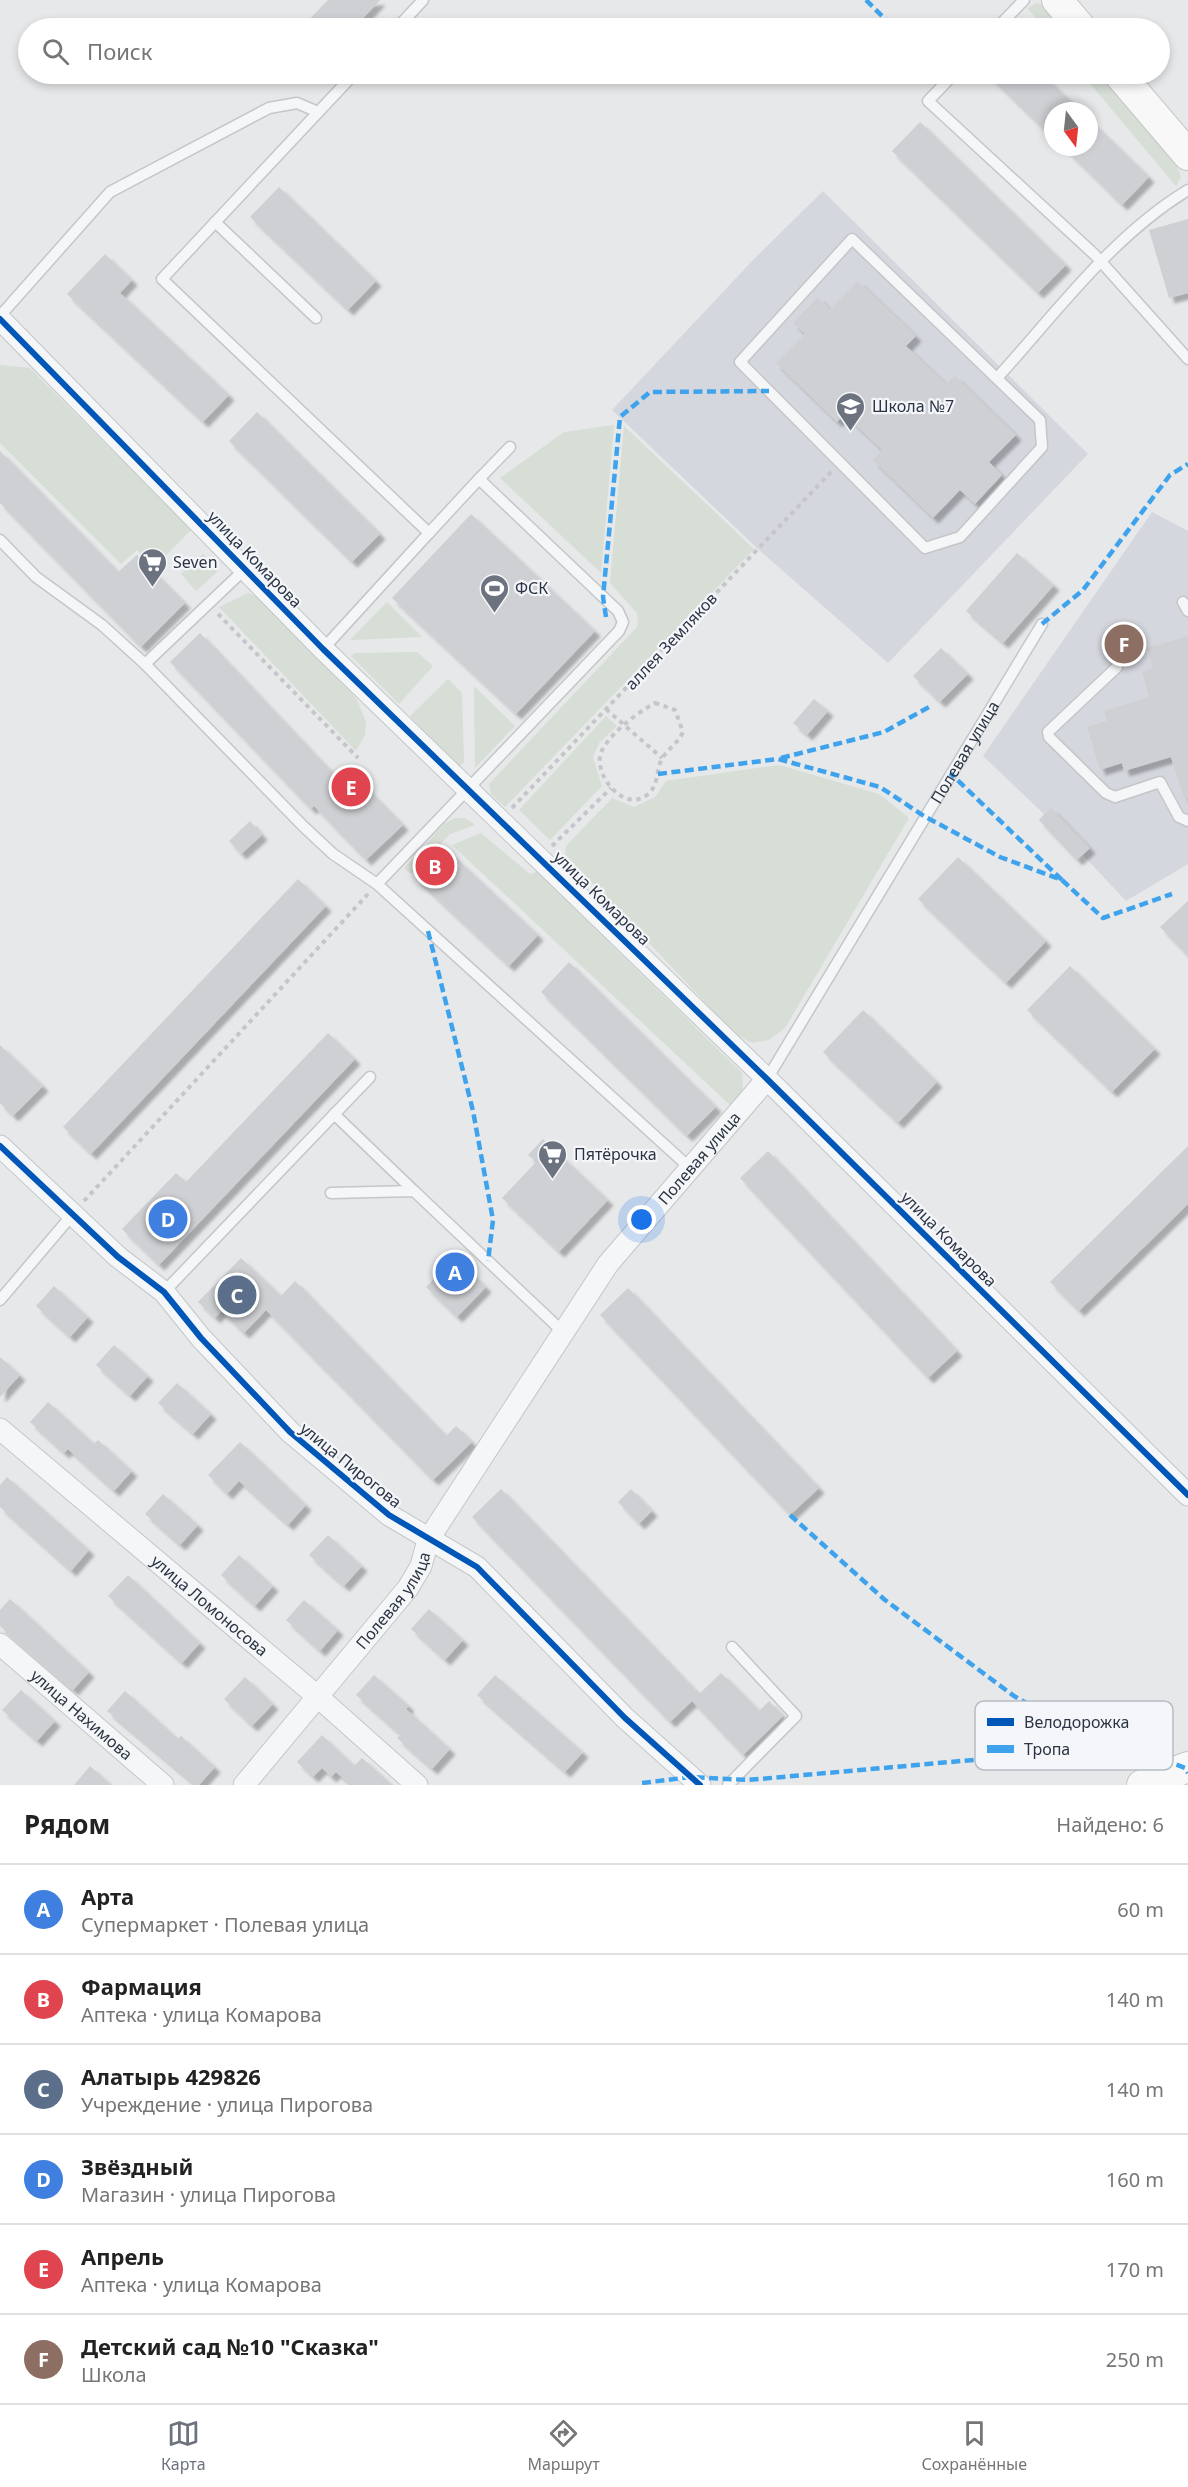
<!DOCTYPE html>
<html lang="ru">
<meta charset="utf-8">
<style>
:root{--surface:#fff;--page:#f2f2f2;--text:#222;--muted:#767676;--line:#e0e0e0;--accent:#6c737f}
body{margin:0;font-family:"Noto Sans",sans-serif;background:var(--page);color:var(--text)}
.compass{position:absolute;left:1044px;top:102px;width:54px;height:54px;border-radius:50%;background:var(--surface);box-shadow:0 3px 9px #0003;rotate:165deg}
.you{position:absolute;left:642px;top:1220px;width:21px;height:21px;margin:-15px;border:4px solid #fff;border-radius:50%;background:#1a73e8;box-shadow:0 0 0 9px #1a73e833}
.badge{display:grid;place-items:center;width:39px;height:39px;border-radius:50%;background:var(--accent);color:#fff;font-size:20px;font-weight:700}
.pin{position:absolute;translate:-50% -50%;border:3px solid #fff;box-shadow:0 2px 6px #0006}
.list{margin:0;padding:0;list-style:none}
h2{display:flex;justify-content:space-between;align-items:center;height:78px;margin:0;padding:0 24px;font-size:26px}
h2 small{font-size:20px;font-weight:400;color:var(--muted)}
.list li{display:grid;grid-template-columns:39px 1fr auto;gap:18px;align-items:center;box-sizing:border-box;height:90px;padding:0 24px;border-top:2px solid var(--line)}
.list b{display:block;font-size:22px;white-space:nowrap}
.list p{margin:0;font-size:20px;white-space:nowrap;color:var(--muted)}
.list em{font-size:20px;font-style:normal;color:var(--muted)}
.icon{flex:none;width:33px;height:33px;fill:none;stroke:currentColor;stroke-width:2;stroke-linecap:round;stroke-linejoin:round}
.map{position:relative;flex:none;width:1188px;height:1785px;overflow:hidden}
.search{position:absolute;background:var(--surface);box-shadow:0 3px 9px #0003;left:18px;right:18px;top:18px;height:66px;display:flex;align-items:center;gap:15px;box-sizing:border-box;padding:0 21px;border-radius:33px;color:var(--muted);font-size:22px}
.sheet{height:618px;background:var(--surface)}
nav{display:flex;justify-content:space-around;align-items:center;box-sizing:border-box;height:84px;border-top:2px solid var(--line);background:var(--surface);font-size:16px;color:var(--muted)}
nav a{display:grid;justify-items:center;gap:3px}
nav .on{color:var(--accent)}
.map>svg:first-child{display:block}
</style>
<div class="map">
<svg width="1188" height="1785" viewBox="0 0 1188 1785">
<defs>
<filter id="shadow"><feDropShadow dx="5.5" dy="5.5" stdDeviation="1.5" flood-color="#0004"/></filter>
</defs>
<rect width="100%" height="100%" fill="#e6e8ea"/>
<g fill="#d4d7dd">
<path d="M823,191L1088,454L888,663L758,549L612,410L753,260Z"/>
<path d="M1152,512L1188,531V864L1126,901L1083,855L1077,860L1039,820L1044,814L983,756Z"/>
</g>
<g fill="#d6ded6">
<path d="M1036,3L1045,6L1064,28H1045L1027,8Z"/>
<path d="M1082,74H1101L1176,165L1181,177L1176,186Z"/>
<path d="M0,365L30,368L191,530L154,567L137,550L121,564L0,443Z"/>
<path d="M614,425L601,573L500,478L564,432Z"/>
<path d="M624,426L754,549L505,807L491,794L489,784L638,626L637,613L610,583Z"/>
<path d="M203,554L218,571L196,591L181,574Z"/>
<path d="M248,593L260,598L356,698L366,722L365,735L356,751L219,607Z"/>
<path d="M387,602L422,637L350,640Z"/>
<path d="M417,652L433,666L399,704L351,656L355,653Z"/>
<path d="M448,679L462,693L464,762L459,767L410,716Z"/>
<path d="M474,686L515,726L475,768Z"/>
<path d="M606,716L617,726L599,743L593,757L602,786L550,840L519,810Z"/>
<path d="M779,765L879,794L909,818L785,1028L769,1040L752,1043L734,1033L565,854L566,846L612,798L634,807L655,797L666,781Z"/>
<path d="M456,818H465L475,825L450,834L411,874L404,868L445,823Z"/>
<path d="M481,833L530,874L537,872L742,1073L743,1092L730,1105L452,845Z"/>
</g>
<g fill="#ced0d3" filter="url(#shadow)">
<path d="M328,0H380L354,28H301Z"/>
<path d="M987,74H1042L1081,111H1053V138Z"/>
<path d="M1089,119L1149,177L1122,205L1063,147H1089Z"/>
<path d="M920,122L1066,265L1038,293L892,151Z"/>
<path d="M279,187L376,281L348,310L250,217Z"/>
<path d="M1188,219V293L1169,298L1149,230Z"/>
<path d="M105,254L132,280L120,293L229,395L203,422L67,294Z"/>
<path d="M858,281L916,336L906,346L946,384L955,376L1016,435L989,462L1002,475L975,504L960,490L933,518L873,460L882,450L844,414L837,422L776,363L805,334L793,323L818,297L830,309Z"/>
<path d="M257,412L380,534L352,562L229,441Z"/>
<path d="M0,451L118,572L137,555L185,603L141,647L0,503Z"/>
<path d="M471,514L595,631L516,714L392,598Z"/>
<path d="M1017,553L1054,585L1003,643L966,611Z"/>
<path d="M200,633L340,781L350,771L403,825L366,860L314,806L311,809L170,662Z"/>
<path d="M1188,636V797L1184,798L1171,757L1124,771L1122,763L1100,770L1087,727L1107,721L1104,711L1149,697L1142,672L1153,668L1147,648Z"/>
<path d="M941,648L968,674L940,702L913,676Z"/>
<path d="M814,699L828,711L807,735L793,723Z"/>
<path d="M1051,808L1090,848L1077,860L1039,820Z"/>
<path d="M250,821L262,835L241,854L229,841Z"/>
<path d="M445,848L538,935L509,966L416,879Z"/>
<path d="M958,857L1046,941L1006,983L918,899Z"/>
<path d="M298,879L326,906L91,1154L63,1127Z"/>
<path d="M1188,901V956L1160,927Z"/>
<path d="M569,962L716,1107L687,1136L541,992Z"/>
<path d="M1070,966L1155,1049L1112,1092L1027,1010Z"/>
<path d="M863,1010L937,1082L898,1123L823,1052Z"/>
<path d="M328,1033L355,1059L159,1265L122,1229L176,1173L186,1182Z"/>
<path d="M0,1045L43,1086L13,1116L0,1103Z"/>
<path d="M543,1139L608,1200L559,1252L502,1198L536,1162L528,1155Z"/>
<path d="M1188,1146V1204L1079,1311L1050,1282Z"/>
<path d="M768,1151L957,1351L928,1378L740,1178Z"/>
<path d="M455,1257L486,1287L457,1317L426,1287Z"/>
<path d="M241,1258L281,1296L295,1281L446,1436L456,1426L472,1442L433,1480L266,1310L244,1333L221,1311L215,1318L198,1302Z"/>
<path d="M54,1286L88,1317L70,1337L36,1306Z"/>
<path d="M628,1288L819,1488L790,1515L600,1315Z"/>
<path d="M114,1345L148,1376L130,1396L96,1365Z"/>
<path d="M0,1357L20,1375L0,1397Z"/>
<path d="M177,1383L211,1414L193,1434L158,1403Z"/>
<path d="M48,1402L94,1444L98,1440L132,1471L114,1491L68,1449L64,1453L30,1422Z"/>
<path d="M240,1442L306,1505L288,1525L239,1481L227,1494L208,1475Z"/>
<path d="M7,1477L89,1550L71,1571L0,1507V1485Z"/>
<path d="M501,1489L699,1694L721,1673L759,1711L769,1701L783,1716L743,1755L692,1701L670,1722L472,1517Z"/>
<path d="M631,1489L652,1511L639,1524L618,1502Z"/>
<path d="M163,1494L198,1525L180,1545L145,1514Z"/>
<path d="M328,1535L362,1566L344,1586L309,1555Z"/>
<path d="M239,1555L273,1586L255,1606L221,1575Z"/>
<path d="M128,1575L200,1643L182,1663L108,1596Z"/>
<path d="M10,1599L89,1672L73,1690L0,1626V1610Z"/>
<path d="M304,1600L338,1630L320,1651L286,1620Z"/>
<path d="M429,1609L463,1640L445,1660L411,1629Z"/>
<path d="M374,1675L409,1706L406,1709L450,1749L432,1769L397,1738L401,1735L356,1695Z"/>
<path d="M495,1675L583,1752L565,1772L477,1695Z"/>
<path d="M245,1677L273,1704L252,1726L224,1699Z"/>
<path d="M21,1690L55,1721L37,1741L2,1710Z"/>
<path d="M125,1691L178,1739L181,1736L215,1767L199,1785H195L107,1711Z"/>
<path d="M322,1735L354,1766L362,1758L392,1785H351L336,1772L331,1777L322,1768L313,1777L297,1762Z"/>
<path d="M90,1766L111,1785H74Z"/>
</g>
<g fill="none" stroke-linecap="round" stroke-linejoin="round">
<defs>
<g id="lane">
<path d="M397,28L423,0"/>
<path d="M997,28L1024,0"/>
<path d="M954,74L928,101L1095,255L1188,359"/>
<path d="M215,222L316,318"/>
<path d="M852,239L1040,420L1042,447L960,537L925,548L740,362Z"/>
<path d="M0,316L110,192L269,108L297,103L318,112"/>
<path d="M998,377C1057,312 1112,236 1188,190"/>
<path d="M479,479L510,447"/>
<path d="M0,540L36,577L102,625L145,664"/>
<path d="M246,568L145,664L303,826L333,854L377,884L689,1167"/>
<path d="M1183,602L1188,611"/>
<path d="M323,649L429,533L162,279L354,74"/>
<path d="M1117,667L1048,732L1049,737L1106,793L1115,797L1160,782L1179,817L1188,821"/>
<path d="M377,884L619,631L623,622L618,611L479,479L429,533"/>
<path id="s1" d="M767,1079L1042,624"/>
<path d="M334,1114L414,1191"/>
<path d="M331,1193L414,1191L562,1331"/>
<path d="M164,1292L370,1077"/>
<path d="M0,1300L72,1215"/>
<path d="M728,1785L796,1716L732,1647"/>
</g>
<g id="street">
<path d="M0,319L323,649L767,1079L1188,1495"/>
<path d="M0,1146L118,1257L164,1292L201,1338L290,1432L389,1515L477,1567L625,1718L700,1785"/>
<path id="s2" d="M0,1429L317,1696L417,1785"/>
<path id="s3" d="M0,1644L163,1785"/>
<path id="s4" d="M244,1785L408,1588L421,1566L428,1540L608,1264L767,1079"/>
</g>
<g id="secondary">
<path d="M1057,0L1081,28"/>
<path d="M1119,74L1188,155"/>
<path d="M1142,1785L1188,1767"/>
</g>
</defs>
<use href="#lane" stroke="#c4c6c8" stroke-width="13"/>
<use href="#street" stroke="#c4c6c8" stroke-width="23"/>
<use href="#secondary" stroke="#c4c6c8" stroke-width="32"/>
<g stroke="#c5c6ca" stroke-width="4" stroke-dasharray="4.5 4.5" stroke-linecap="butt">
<path d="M218,614L358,758"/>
<path d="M655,703L675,710L683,732C678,743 670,747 663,757C655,769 660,785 647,795C625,812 597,779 600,757C603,738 638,712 655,703Z"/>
<path d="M606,709L662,758"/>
<path d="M512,808L831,472"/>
<path d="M552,846L611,788"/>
<path d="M84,1201L368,894"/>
</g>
<use href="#lane" stroke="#f5f6f7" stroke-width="10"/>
<use href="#street" stroke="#f5f6f7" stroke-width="21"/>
<use href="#secondary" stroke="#f8f8f8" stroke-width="30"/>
<g stroke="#3ea3ec" stroke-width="4.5" stroke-dasharray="9 4.5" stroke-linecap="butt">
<path d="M866,0L894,28"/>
<path d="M939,74L946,82"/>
<path d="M606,617L603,597L620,417L650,392L769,391"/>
<path d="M1042,624L1083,590L1170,475L1188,464"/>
<path d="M781,758L884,732L929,707"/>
<path d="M658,774L778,759L880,787L924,816L1000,857L1062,880L950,773"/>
<path d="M1062,880L1103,918L1172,894"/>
<path d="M428,931L473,1111L493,1220L488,1261"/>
<path d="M790,1515L885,1600L1014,1696L1105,1748"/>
<path d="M642,1783L691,1777L748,1780L1130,1746L1185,1768L1188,1773"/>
</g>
<defs>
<g id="cycleway">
<path d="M0,319L323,649L767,1079L1188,1495"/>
<path d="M0,1146L118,1257L164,1292L201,1338L290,1432L389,1515L477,1567L625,1718L700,1785"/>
</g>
</defs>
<use href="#cycleway" stroke="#f4f6f9" stroke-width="10"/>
<use href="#cycleway" stroke="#0057b8" stroke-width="6"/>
</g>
<defs>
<symbol id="school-pin" viewBox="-11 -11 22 30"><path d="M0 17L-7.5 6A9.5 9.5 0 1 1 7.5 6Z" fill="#6c737f" stroke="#f4f6f9"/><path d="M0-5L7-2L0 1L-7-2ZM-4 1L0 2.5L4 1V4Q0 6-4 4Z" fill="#fff"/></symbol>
<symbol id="supermarket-pin" viewBox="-11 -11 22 30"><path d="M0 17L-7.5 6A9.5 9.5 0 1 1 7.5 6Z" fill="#6c737f" stroke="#f4f6f9"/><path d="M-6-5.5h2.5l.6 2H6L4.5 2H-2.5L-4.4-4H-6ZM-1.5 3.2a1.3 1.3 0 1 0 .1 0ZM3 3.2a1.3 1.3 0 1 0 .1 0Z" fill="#fff"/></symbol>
<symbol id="stadium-pin" viewBox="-11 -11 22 30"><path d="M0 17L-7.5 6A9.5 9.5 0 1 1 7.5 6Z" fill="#6c737f" stroke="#f4f6f9"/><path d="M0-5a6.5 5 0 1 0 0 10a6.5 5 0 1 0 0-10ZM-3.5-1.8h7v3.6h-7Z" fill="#fff"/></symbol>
</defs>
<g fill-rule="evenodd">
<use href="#school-pin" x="834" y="390" width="33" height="45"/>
<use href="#supermarket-pin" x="136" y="546" width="33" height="45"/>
<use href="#stadium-pin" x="478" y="572" width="33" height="45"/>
<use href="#supermarket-pin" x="536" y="1138" width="33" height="45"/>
</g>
<g text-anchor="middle" stroke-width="4.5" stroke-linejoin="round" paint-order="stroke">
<g font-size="16" fill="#2b3445" stroke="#f4f6f9" text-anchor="start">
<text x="872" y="412">Школа №7</text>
<text x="173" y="568">Seven</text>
<text x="515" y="594">ФСК</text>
<text x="574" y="1160">Пятёрочка</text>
</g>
<g font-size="16" fill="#2b3445" stroke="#f4f6f9">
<text transform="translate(255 559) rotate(46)" y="6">улица Комарова</text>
<text transform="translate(671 641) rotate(-47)" y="6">аллея Земляков</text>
<text dy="6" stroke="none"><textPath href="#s1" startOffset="382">Полевая улица</textPath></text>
<text transform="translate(602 898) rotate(44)" y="6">улица Комарова</text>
<text dy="6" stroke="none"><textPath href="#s4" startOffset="778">Полевая улица</textPath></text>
<text transform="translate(949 1239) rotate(45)" y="6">улица Комарова</text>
<text transform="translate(351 1465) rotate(39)" y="6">улица Пирогова</text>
<text dy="6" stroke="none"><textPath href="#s4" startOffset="238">Полевая улица</textPath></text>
<text dy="6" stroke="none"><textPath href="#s2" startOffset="274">улица Ломоносова</textPath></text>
<text dy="6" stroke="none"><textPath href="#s3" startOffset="108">улица Нахимова</textPath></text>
</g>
</g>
<rect x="975" y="1701" width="198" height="69" rx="9" fill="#f4f6f9" stroke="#b8bcc3" stroke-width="1.5"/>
<rect x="987" y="1718" width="27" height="8" fill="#0057b8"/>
<rect x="987" y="1745" width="27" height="8" fill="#3ea3ec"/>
<g font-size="16" fill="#2b3445">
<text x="1024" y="1728">Велодорожка</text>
<text x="1024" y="1755">Тропа</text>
</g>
</svg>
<svg class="compass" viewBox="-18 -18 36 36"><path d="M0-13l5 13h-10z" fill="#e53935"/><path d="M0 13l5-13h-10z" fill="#767676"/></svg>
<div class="you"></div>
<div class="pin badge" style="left:455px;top:1272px;background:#3f7fe0">A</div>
<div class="pin badge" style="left:435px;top:866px;background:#e0444e">B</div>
<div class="pin badge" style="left:237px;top:1295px;background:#5c6f8a">C</div>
<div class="pin badge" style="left:168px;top:1219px;background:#3f7fe0">D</div>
<div class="pin badge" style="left:351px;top:787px;background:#e0444e">E</div>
<div class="pin badge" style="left:1124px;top:644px;background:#8d6e63">F</div>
<div class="search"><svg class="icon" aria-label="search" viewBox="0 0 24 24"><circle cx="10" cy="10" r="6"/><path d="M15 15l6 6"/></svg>Поиск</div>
</div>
<section class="sheet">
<h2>Рядом<small>Найдено: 6</small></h2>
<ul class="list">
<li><span class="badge" style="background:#3f7fe0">A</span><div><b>Арта</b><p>Супермаркет · Полевая улица</p></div><em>60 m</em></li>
<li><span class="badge" style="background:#e0444e">B</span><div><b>Фармация</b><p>Аптека · улица Комарова</p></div><em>140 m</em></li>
<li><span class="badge" style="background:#5c6f8a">C</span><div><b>Алатырь 429826</b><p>Учреждение · улица Пирогова</p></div><em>140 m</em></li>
<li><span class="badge" style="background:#3f7fe0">D</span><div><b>Звёздный</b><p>Магазин · улица Пирогова</p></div><em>160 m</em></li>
<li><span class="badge" style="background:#e0444e">E</span><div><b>Апрель</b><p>Аптека · улица Комарова</p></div><em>170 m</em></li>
<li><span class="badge" style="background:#8d6e63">F</span><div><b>Детский сад №10 &quot;Сказка&quot;</b><p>Школа</p></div><em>250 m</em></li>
</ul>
</section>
<nav>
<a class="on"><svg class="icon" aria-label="map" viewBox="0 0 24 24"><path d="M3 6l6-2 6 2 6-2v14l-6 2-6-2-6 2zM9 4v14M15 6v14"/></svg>Карта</a>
<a><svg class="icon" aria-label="directions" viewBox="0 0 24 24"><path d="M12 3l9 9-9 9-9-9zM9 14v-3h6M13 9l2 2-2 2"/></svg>Маршрут</a>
<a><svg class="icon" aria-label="saved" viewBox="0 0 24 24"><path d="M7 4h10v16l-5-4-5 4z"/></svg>Сохранённые</a>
</nav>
